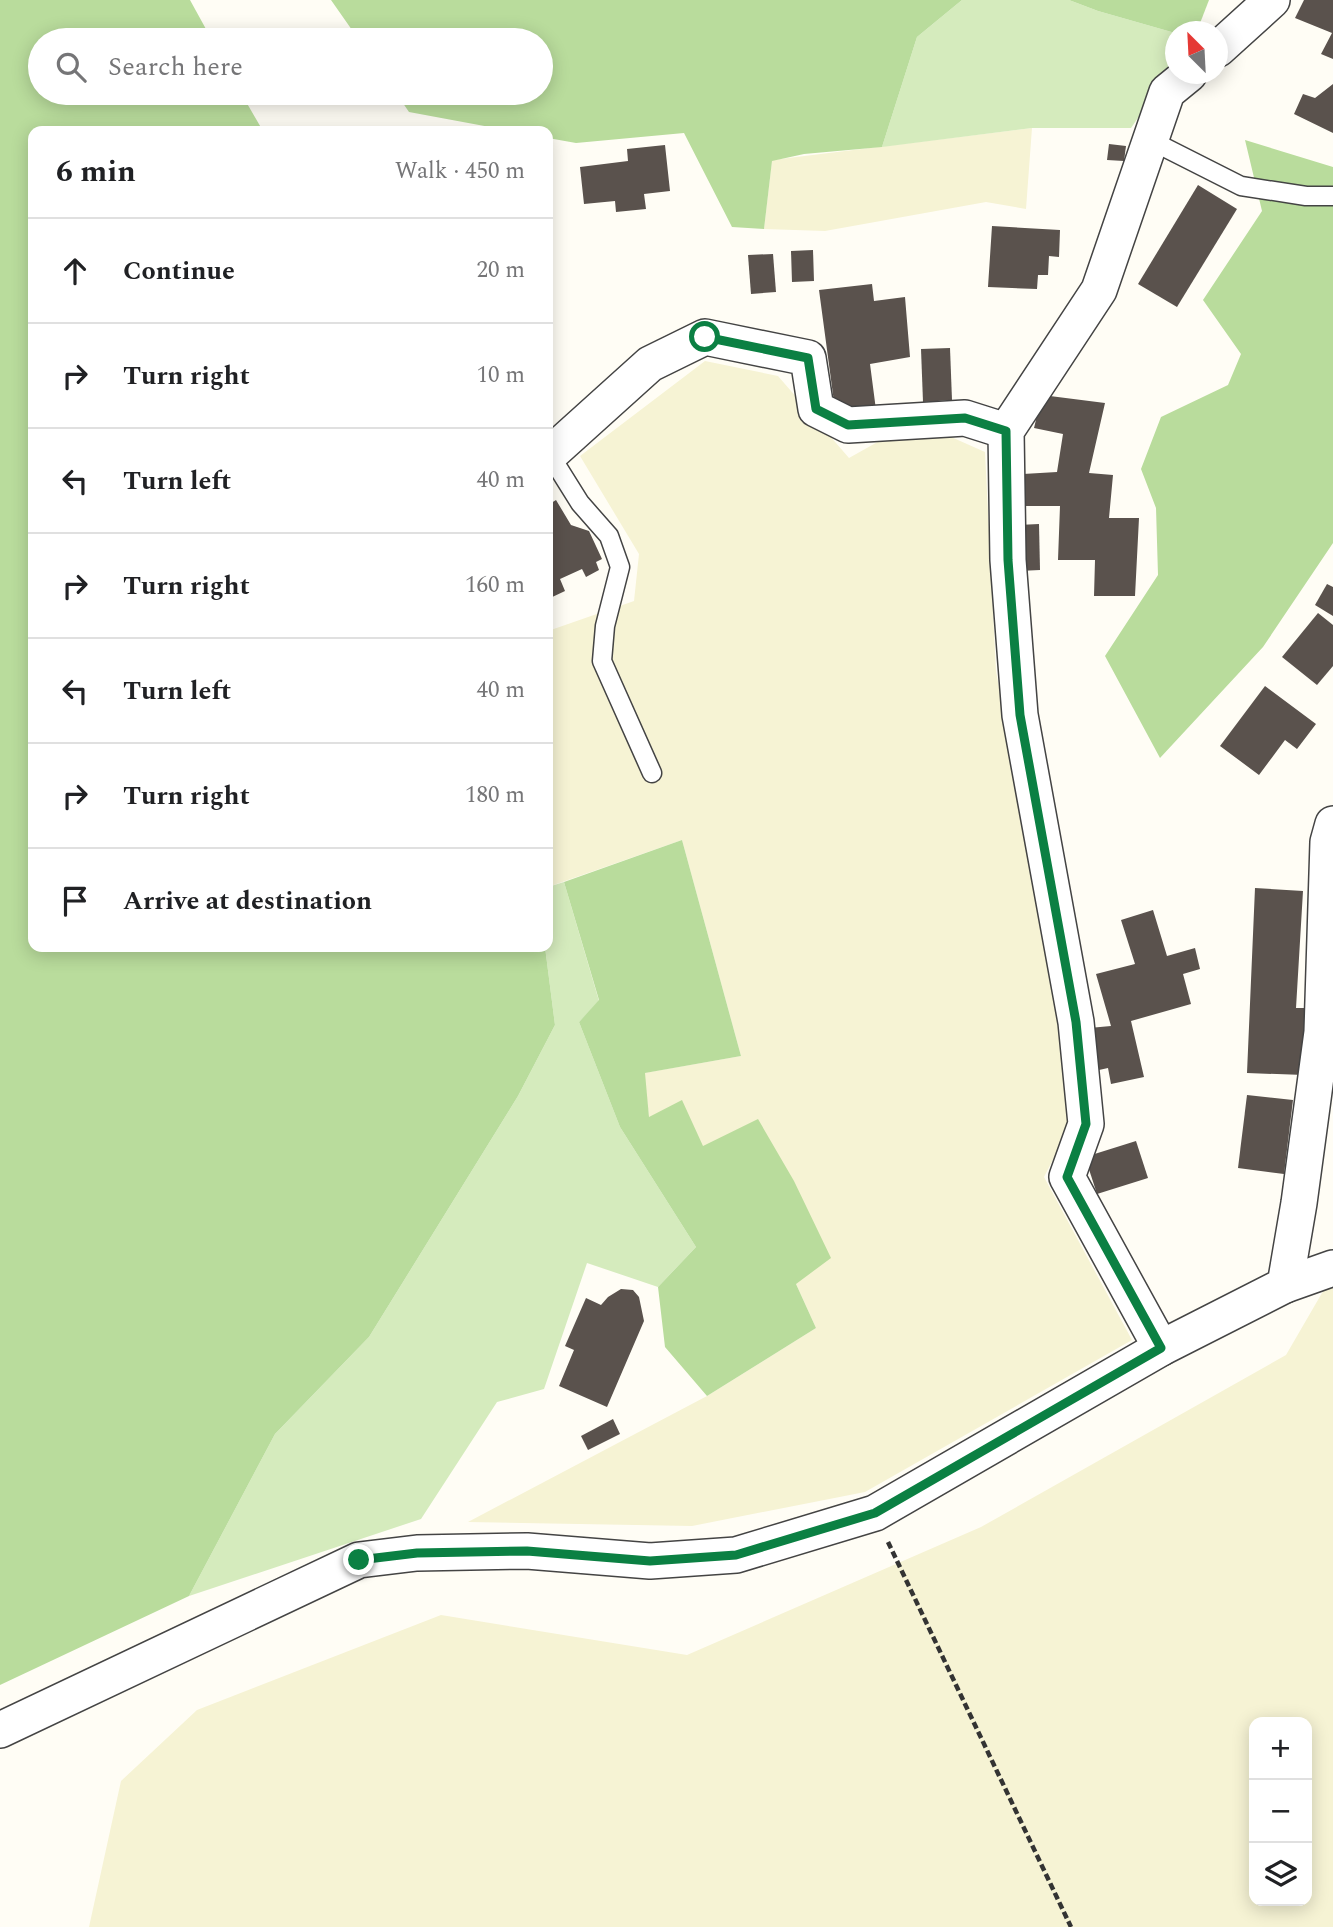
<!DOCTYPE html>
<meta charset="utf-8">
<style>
:root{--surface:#fff;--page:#f6f6f6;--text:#202124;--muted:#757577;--line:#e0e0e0}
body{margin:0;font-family:Spectral,serif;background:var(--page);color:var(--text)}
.controls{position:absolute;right:21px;bottom:21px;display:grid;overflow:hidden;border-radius:14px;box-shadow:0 4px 18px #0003}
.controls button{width:63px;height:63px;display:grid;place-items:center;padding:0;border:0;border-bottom:2px solid var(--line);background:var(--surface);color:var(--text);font:35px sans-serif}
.compass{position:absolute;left:1165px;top:21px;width:63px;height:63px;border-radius:50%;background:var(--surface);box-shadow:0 4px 18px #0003;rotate:336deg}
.stop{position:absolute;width:21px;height:21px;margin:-16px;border:5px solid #0b8043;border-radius:50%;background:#fff}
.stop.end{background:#0b8043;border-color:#fff;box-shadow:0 2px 7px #0008}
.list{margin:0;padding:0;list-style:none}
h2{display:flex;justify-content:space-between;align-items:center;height:91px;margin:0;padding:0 28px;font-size:30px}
h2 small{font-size:23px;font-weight:400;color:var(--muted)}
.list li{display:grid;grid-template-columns:46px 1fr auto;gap:21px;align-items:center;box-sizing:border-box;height:105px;padding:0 28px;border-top:2px solid var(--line)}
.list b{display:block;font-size:26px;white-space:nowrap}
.list em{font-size:23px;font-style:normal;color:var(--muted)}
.icon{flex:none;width:38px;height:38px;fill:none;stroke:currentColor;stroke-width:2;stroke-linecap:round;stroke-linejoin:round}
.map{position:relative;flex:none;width:1333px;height:1927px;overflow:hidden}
.search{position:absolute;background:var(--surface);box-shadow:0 4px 18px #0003;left:28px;top:28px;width:525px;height:77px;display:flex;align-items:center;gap:18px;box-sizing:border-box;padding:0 24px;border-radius:38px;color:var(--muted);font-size:26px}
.panel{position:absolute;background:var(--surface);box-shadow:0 4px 18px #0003;left:28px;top:126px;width:525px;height:826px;border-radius:14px}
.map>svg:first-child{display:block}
</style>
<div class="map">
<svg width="1333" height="1927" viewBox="0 0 1333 1927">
<rect width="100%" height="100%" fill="#fffdf5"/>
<g fill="#f6f3d4" fill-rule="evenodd">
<path d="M1032,128L1026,209L986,202L825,231L764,229L772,160Z"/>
<path d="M705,361L778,376L849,458L915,421L985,452L996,671L1077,1113L1044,1177L1132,1340L865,1492L692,1526L468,1522L707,1396L816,1328L796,1284L702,1146L649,1117L644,1073L741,1056L682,840L548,887V631L634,601L639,554L580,456Z"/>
<path d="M1333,1274V1927H89L121,1781L197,1710L441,1615L687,1655L981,1527L1286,1355ZM1254,1722H1307V1901H1254Z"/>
</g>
<g fill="#d5ebbd">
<path d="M962,0H1069L1098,11L1175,33V64L1131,128H1032L882,147L917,37Z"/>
<path d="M564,882L599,1001L579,1022L620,1127L696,1247L658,1287L587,1263L544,1389L497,1402L421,1519L189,1596L275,1434L369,1337L518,1096L555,1025L545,947H548V887Z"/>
</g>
<g fill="#b9dc9c">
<path d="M0,0H190L212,40H40V93H241L263,131H33V947H545L555,1025L518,1096L369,1337L275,1434L189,1596L0,1685Z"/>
<path d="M331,0H962L917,37L882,147L804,154L772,161L764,229L732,227L684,133L576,143L548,138V131H512L409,112L396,93H541V40H359Z"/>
<path d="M1069,0H1209L1197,31L1175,33L1098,11Z"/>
<path d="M1245,140L1333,167V543L1263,647L1160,758L1105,656L1158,575L1156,508L1141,469L1161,417L1228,385L1241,354L1203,300L1262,211Z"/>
<path d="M682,840L741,1056L645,1073L649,1117L682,1100L703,1146L758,1119L794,1181L831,1258L796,1284L816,1328L707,1396L665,1347L658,1287L696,1247L620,1127L579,1022L599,1000L564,882Z"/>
</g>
<g fill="#5a524d">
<path d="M1304,0H1333V59L1321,54L1332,33L1295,18Z"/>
<path d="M1333,84V133L1294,114L1303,94L1315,98Z"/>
<path d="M1109,144L1126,146L1124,161L1107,160Z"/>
<path d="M665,145L670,191L644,194L646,209L616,212L615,201L584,204L580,167L628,161L627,149Z"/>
<path d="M1198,185L1237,209L1177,307L1138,284Z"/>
<path d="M992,226L1060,230L1059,257L1049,256L1048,275H1038L1037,289L988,287Z"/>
<path d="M813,250L814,281L792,282L791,251Z"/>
<path d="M773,254L776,292L751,294L748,255Z"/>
<path d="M872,284L874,301L905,297L910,357L870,364L876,410L852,413L834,402L819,290Z"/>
<path d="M950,348L952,400L923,402L921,349Z"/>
<path d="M1042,395L1105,403L1089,473L1113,475L1109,518H1139L1135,596H1094L1095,560H1058L1060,506H1023V474L1057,472L1063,434L1034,428Z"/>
<path d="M556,500L571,525L589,531L602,559L596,562L599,570L586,577L582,569L560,579L565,591L548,599V505Z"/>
<path d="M1039,524L1040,570L1019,571L1018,525Z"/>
<path d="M1327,584L1333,587V616L1315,605Z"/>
<path d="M1318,613L1333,625V666L1317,685L1282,657Z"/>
<path d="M1265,686L1316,724L1297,749L1285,740L1259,775L1220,746Z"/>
<path d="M1255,888L1303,891L1296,1008H1307L1304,1075L1247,1073Z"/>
<path d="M1153,910L1167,956L1195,948L1200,969L1183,974L1191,1004L1131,1021L1144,1077L1111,1084L1108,1068L1099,1070L1089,1028L1111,1026L1096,974L1135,964L1121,920Z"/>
<path d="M1247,1095L1293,1100L1284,1174L1238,1168Z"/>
<path d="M1136,1141L1148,1178L1097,1194L1085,1157Z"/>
<path d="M621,1289L633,1290L639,1297L644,1321L607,1407L559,1386L574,1350L565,1346L586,1298L601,1305L608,1297Z"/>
<path d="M613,1419L620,1434L588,1450L581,1436Z"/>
</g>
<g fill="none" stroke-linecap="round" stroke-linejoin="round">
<defs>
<g id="service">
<path d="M1150,140L1241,186L1306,196H1333"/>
<path d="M550,455L580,503L609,536L620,567L605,626L602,661L652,773"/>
</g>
<g id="minor">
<path d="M1218,49L1272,0"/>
<path d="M548,456L650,364L705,337L808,358L816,409L848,425L965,418L1006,431"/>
<path d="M1285,1285L1333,1268"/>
<path d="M1161,1348L1067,1177L1086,1124L1076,1022L1020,715L1008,560L1006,431L1099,290L1167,92L1189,74"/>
<path d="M0,1730L359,1560L417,1553L527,1551L650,1561L736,1555L875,1513L1161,1348L1285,1285L1299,1203L1322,1032L1328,842L1333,824"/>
</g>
</defs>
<use href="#service" stroke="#444" stroke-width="21"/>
<use href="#minor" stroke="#444" stroke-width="38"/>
<path stroke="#333" stroke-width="4.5" stroke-dasharray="7 3.5" stroke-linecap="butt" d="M888,1542L1071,1927"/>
<use href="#service" stroke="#fff" stroke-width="18"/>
<use href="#minor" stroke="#fff" stroke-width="35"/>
</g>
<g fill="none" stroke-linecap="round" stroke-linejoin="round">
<path stroke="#0b8043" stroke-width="9" d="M359,1560L417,1553L527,1551L650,1561L736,1555L875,1513L1161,1348L1067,1177L1086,1124L1076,1022L1020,715L1008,560L1006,431L965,418L848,425L816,409L808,358L705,337"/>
</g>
</svg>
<div class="controls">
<button>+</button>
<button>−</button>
<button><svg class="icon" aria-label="layers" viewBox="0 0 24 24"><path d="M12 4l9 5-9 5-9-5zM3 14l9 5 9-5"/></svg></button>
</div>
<svg class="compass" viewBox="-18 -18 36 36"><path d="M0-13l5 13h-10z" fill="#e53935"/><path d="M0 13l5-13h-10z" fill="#757577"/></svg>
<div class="stop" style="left:705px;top:337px"></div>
<div class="stop end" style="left:359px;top:1560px"></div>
<div class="search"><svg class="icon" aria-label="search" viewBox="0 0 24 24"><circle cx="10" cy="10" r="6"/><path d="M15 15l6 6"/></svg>Search here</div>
<section class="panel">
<h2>6 min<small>Walk · 450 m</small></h2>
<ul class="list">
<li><svg class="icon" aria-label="ahead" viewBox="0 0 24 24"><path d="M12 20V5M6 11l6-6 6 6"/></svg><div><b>Continue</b></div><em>20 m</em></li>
<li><svg class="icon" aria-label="right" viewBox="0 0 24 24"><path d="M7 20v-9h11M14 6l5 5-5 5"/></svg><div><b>Turn right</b></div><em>10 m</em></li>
<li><svg class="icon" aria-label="left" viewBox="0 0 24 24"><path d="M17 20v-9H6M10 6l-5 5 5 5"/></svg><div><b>Turn left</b></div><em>40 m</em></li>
<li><svg class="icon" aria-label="right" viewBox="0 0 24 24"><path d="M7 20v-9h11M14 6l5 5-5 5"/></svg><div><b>Turn right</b></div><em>160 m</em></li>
<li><svg class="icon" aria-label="left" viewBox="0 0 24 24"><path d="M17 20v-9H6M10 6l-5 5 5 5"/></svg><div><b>Turn left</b></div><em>40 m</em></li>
<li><svg class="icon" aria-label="right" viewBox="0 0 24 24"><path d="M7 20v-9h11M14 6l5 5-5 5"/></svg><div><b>Turn right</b></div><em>180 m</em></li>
<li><svg class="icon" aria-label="arrive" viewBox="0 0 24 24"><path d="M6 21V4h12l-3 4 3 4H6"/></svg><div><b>Arrive at destination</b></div></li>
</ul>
</section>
</div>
